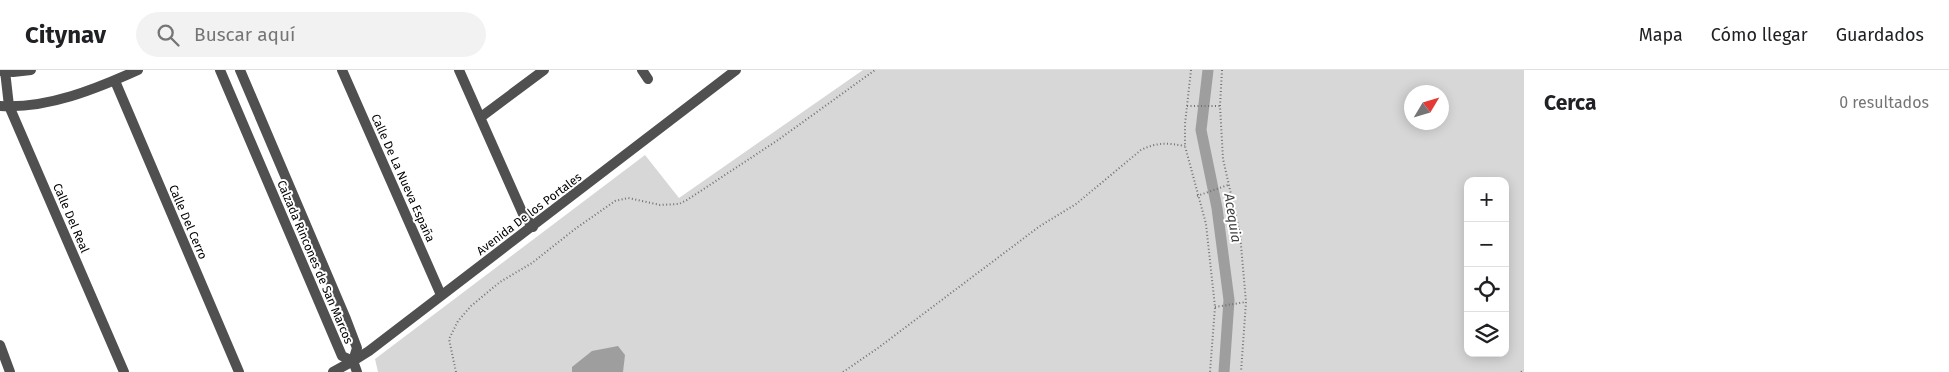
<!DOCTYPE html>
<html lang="es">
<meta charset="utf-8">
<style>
:root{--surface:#fff;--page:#f2f2f2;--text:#202124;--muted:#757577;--line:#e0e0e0}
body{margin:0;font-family:"Fira Sans",sans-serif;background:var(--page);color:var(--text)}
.controls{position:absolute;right:15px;bottom:15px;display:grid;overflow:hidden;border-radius:10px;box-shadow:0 2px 12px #0003}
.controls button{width:45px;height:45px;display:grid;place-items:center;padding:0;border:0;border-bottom:1px solid var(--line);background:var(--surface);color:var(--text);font:25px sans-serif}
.compass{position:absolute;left:1404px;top:15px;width:45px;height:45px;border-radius:50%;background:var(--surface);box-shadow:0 2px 12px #0003;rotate:52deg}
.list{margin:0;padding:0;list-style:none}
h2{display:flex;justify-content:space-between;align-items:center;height:65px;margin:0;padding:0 20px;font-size:21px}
h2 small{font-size:16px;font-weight:400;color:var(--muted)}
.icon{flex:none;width:28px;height:28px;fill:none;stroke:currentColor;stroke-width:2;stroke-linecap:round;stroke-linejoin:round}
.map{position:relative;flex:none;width:1524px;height:302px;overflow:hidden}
header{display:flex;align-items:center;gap:30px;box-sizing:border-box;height:70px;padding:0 25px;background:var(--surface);border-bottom:1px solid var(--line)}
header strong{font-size:24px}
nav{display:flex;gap:28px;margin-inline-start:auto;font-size:18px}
.search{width:350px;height:45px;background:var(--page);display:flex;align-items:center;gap:12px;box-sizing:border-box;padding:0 18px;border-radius:28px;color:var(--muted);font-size:19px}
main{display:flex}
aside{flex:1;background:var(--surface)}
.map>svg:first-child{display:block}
</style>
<header>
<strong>Citynav</strong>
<div class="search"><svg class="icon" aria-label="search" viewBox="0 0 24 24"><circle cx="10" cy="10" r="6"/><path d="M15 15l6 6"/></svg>Buscar aquí</div>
<nav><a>Mapa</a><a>Cómo llegar</a><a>Guardados</a></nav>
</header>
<main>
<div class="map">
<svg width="1524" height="302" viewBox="0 0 1524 302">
<rect width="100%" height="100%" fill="#fff"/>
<path fill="#d7d7d7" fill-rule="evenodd" d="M863,0H1524V302H378L375,289L645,85L679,128ZM1412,22H1442V52H1412ZM1468,111H1505V283H1468Z"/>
<path fill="#9e9e9e" d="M618,276L625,285L623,302H572V297L592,281Z"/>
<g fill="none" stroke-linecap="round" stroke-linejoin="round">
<path stroke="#9e9e9e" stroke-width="11" d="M1208,0L1201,60L1217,138L1229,230L1224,302"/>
<g stroke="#727272" stroke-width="2" stroke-dasharray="1 2.5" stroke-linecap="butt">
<path d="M1191,0L1185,54V76L1206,154L1215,237L1210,302"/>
<path d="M1222,0L1220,36L1223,89L1240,164L1246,232L1241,302"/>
<path d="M1187,36H1220"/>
<path d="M1197,126L1228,115"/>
<path d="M1215,237L1246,232"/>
<path d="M456,302L449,269L458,251L471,236L500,212L532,193L575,159L615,131L628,128L660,135L679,134L687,130L778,70L875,0"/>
<path d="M843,302L878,278L1040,156L1076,134L1141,80C1157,72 1168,73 1185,76"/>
<path d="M1521,302L1524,300"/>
</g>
<g stroke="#505050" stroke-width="10">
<path d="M342,0L441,225"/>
<path d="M459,0L523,144L533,157"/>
<path d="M642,0L648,9"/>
<path d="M5,1L9,36L124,302"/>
<path d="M115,11L239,302"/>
<path d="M481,47L544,0"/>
<path d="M0,275L10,302"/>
<path d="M333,302L353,291"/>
</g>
<g stroke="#505050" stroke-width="10">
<path d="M220,0L342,286L353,291"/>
<path d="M240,0L346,249L357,278L353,291"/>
<path d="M0,1L13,2L31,0"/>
<path d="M0,36C47,39 96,19 138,0"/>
<path d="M353,291L369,281L736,0"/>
<path d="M353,291L357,302"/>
</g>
</g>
<g text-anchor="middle" stroke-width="4" stroke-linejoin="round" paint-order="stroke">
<g font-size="12" fill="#000" stroke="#fff">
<text transform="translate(403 108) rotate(66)" y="4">Calle De La Nueva España</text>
<text transform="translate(529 144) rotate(-37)" y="4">Avenida De los Portales</text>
<text transform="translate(71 148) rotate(67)" y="4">Calle Del Real</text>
<text transform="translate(188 152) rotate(67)" y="4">Calle Del Cerro</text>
<text transform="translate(315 192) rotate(67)" y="4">Calzada Rincones de San Marcos</text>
</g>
<g font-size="14" font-style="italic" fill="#3f3f3f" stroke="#fff">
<text transform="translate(1233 148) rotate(81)" y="5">Acequia</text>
</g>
</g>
</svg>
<div class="controls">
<button>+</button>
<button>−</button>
<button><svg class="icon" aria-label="locate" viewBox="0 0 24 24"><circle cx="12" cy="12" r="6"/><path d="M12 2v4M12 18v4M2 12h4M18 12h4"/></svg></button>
<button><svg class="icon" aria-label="layers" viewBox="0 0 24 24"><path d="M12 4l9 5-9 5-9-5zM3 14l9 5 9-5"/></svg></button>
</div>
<svg class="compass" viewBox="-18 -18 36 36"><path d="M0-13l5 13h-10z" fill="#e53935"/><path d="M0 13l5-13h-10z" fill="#757577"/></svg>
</div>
<aside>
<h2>Cerca<small>0 resultados</small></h2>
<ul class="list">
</ul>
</aside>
</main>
